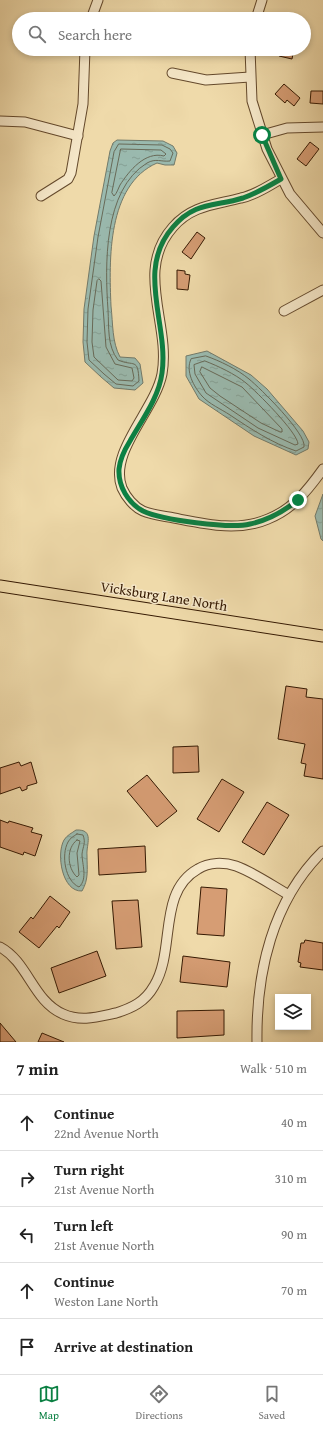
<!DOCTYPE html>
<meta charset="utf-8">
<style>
:root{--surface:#fff;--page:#f2f2f2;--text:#222;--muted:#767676;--line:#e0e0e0;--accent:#0b8043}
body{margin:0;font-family:"Gentium Book Plus",serif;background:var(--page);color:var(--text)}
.controls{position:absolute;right:12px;bottom:12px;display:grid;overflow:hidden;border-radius:0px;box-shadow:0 2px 6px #0003}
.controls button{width:36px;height:36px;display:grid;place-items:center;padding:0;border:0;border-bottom:1px solid var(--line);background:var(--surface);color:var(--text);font:20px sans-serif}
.stop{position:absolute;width:12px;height:12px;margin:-9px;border:3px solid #0b8043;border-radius:50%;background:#fff}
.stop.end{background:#0b8043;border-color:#fff;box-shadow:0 1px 4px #0008}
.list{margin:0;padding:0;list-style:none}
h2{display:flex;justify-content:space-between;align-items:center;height:52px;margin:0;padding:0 16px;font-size:17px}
h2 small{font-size:13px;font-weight:400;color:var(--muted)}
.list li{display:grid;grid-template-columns:26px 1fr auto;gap:12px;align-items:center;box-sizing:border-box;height:56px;padding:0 16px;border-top:1px solid var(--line)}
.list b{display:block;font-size:15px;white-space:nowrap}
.list p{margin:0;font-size:13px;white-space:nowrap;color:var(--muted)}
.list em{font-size:13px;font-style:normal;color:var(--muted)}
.icon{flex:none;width:22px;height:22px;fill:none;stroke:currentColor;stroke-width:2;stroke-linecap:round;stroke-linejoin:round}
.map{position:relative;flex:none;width:323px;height:1042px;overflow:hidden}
.search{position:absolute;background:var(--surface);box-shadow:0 2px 6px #0003;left:12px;right:12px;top:12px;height:44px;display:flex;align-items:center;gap:10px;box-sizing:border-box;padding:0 14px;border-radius:22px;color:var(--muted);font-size:15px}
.sheet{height:332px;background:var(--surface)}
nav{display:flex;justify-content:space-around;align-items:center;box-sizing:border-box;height:56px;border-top:1px solid var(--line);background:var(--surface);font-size:11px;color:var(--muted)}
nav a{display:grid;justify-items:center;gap:2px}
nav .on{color:var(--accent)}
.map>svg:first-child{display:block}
</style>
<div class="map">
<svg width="323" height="1042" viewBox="0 0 323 1042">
<defs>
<pattern id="water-ripples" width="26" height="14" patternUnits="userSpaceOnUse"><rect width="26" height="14" fill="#9abaaf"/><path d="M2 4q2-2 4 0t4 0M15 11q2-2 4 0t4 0" fill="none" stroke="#859f95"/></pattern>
</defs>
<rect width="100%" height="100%" fill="#efdaaa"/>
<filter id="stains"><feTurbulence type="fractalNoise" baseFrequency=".005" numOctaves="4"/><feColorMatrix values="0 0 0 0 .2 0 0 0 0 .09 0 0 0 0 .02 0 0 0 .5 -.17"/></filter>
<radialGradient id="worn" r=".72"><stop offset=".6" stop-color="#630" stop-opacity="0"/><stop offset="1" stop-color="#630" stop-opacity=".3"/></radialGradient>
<g fill="url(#water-ripples)" stroke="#727a6a">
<path d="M117,140L163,141L173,146L177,153L174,165H165L157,163C107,185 109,260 111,306C113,324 112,342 120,357L135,358L140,364L143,383L135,390L114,388L101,377L85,362L83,342L84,309L94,236L110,151L113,143Z"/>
<path d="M207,351L251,375L267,389L303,431L309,442L308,449L296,455L254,436L199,399L186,376V356Z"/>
<path d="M323,494V541L321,539L315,516Z"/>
<path d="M76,830C95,829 86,845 87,855C87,869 89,879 82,891C62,892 56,854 64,840C67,835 72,833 76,830Z"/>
</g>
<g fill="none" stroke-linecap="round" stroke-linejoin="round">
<g stroke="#686a58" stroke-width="1">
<path d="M119,144L162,145L170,149L173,153L170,161C161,162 156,158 147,163C103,190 105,266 108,310C109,327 107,346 118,360C134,367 138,357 139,381L133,386L116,384L104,374L89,360L87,342L88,309L98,237L114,152Z"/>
<path d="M121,149L161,150L166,154L164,156C145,151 129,171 120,185C118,189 117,193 114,196L112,193Z"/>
<path d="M99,279L101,281L106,347L115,364L132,368L134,378L132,381L118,380L94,357L92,342L93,310L97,281Z"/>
<path d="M206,356C220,361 237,369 249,379C260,388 307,434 304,447L296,451C272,443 251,429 230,415C221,409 209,404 202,396C194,387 185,371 191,359Z"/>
<path d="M205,361C218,366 235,374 246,383C256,391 298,433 298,444L295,445L258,428L206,393L195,374L194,365Z"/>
<path d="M202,367L242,387L282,429V432H280L261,423L220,396L210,388L200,372Z"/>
<path d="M77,834L83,835C86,843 83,846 82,854C82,864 88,879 79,887C65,881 61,855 68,842C70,838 74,836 77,834Z"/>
<path d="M77,840L80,841L77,853L79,875L77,877C67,868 66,848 77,840Z"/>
</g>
</g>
<g fill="#d69d74" stroke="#351902">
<path d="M281,49H294L292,59L279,56Z"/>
<path d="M284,84L300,98L294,106L287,100L285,103L275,94Z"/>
<path d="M311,91H323V104L310,103Z"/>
<path d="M310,142L319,149L306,166L297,159Z"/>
<path d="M197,232L205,238L191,259L182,252Z"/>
<path d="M177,270L185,271V274L190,275L188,290L177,289Z"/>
<path d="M286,686L307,689L306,697L323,699V779L304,776L306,764L301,763L305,744L278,739Z"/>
<path d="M198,746L199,772L173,773V747Z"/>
<path d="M19,762L21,766L31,762L37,783L27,786V789L22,791L20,787L0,794V768Z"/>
<path d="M147,775L177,811L157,827L127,791Z"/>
<path d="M222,779L244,792L219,832L197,819Z"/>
<path d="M267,802L289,815L264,855L242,842Z"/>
<path d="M0,820L8,823L9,821L33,828L31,832L42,835L35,856L24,852L23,855L0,847Z"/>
<path d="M145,846L146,872L99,875L98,849Z"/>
<path d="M201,887L227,889L224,936L197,934Z"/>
<path d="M50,896L70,912L59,928L57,926L39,948L19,932L31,917L33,919Z"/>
<path d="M138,900L142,947L116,949L112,901Z"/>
<path d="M305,940L323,943V970L300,967L301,963L298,962L301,943H304Z"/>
<path d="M97,951L106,976L59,993L51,968Z"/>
<path d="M183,956L230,962L227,987L180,982Z"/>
<path d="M224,1010V1035L177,1038V1011Z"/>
<path d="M0,1023L16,1042H0Z"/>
<path d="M42,1033L64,1042H38Z"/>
</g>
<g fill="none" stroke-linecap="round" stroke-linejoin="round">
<defs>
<g id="minor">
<path d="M91,19L98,0"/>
<path d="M256,19L262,0"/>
<path d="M250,49L252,101L267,149L290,194L323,233"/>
<path d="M172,73L206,80L250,77"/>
<path d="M0,121L25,122L78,136"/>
<path d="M262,135L287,128L323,127"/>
<path d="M281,179C268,186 256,195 241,198C215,205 192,205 173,227C134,271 171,324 162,374C155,410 108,452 122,488C126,497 134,507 143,511C152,515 164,516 174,518C205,524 238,532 268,519C293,509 308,490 323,469"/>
<path d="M41,196L68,179L71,173L83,104L85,49"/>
<path d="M284,311L323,290"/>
<path d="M0,947C28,962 33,1001 63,1014C81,1022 97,1017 116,1013C132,1008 145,1002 154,986C176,950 157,892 198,869C209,862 224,862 236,866C253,872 273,886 289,895"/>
<path d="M257,1042C256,973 272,901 323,851"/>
</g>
<path id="major" d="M0,586L323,636"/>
</defs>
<use href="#minor" stroke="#64492c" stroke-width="11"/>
<use href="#major" stroke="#351902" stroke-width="13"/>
<use href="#minor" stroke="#f5e7c8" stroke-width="9"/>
<use href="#major" stroke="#efdaaa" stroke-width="11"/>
</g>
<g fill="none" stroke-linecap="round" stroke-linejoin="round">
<path stroke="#0b8043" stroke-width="5" d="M262,135L281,179C269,186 257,193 243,198C215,207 195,201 173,227C135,270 169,324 162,373C159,397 142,420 130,441C125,449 120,459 119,469C118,486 128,503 143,511C162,520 230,529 250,524C269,520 283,512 298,500"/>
</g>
<g text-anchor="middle" stroke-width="3" stroke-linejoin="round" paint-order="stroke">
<g font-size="14" fill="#351902" stroke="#f5e7c8">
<text transform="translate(164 596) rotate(9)" y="5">Vicksburg Lane North</text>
</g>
</g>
<rect width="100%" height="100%" filter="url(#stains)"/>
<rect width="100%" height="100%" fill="url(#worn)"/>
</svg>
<div class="controls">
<button><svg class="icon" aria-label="layers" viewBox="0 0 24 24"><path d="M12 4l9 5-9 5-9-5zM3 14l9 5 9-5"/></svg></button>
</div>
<div class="stop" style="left:262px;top:135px"></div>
<div class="stop end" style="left:298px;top:500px"></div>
<div class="search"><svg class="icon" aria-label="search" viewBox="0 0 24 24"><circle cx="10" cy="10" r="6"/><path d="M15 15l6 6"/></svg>Search here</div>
</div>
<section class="sheet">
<h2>7 min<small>Walk · 510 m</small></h2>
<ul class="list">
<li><svg class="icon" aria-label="ahead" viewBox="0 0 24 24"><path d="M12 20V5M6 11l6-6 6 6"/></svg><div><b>Continue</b><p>22nd Avenue North</p></div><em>40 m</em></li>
<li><svg class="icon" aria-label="right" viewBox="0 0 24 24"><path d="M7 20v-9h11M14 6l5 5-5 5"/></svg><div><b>Turn right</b><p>21st Avenue North</p></div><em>310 m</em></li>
<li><svg class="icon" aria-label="left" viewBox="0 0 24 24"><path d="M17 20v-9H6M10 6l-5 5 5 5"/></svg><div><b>Turn left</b><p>21st Avenue North</p></div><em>90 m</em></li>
<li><svg class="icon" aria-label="ahead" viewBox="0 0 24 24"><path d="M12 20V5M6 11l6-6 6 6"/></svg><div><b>Continue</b><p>Weston Lane North</p></div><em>70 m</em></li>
<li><svg class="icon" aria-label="arrive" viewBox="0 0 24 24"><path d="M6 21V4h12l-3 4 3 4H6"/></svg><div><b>Arrive at destination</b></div></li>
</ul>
</section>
<nav>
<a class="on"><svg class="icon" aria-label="map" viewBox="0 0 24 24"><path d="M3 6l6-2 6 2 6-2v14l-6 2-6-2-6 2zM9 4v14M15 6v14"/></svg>Map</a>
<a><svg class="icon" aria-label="directions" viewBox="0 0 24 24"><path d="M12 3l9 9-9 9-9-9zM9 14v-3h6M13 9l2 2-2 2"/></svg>Directions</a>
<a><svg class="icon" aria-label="saved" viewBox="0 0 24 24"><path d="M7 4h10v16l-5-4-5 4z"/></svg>Saved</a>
</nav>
